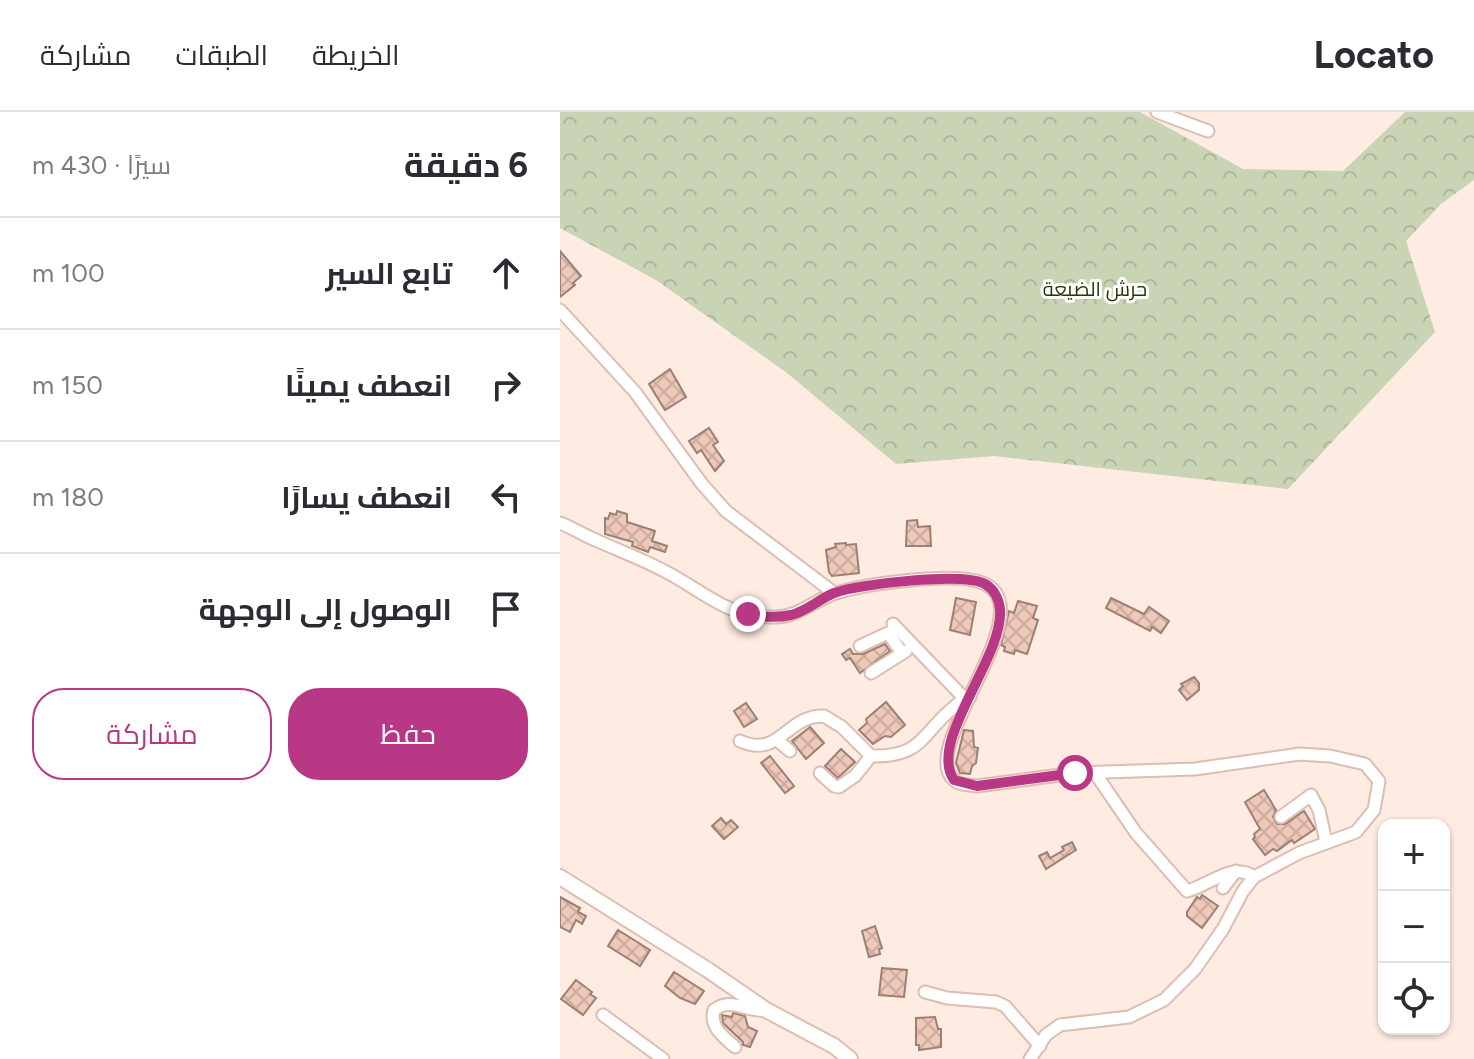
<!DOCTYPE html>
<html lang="ar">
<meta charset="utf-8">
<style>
:root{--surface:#fff;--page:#f2f2f3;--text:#2b2b33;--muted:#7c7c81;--line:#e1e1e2;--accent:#b83885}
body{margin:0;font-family:Figtree,Cairo,sans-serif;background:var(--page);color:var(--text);direction:rtl}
.controls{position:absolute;right:24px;bottom:24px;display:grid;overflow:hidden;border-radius:16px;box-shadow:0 2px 6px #0004}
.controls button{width:72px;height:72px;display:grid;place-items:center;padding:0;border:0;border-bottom:2px solid var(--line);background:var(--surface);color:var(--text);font:40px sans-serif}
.stop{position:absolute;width:24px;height:24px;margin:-18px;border:6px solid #b83885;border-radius:50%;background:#fff}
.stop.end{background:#b83885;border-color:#fff;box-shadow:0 2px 8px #0008}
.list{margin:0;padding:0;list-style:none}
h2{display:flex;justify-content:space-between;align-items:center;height:104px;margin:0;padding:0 32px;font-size:34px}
h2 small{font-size:26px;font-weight:400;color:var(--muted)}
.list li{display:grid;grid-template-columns:52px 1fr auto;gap:24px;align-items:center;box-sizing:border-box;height:112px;padding:0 32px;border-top:2px solid var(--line)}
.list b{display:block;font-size:30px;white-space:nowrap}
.list em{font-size:26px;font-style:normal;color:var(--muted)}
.actions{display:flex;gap:16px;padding:24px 32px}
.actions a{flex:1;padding:18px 0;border:2px solid var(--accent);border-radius:32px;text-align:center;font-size:28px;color:var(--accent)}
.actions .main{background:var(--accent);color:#fff}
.icon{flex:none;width:44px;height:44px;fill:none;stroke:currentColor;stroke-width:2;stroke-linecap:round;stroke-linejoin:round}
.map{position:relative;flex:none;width:914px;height:947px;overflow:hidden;direction:ltr}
header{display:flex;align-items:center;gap:48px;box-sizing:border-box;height:112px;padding:0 40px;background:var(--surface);border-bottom:2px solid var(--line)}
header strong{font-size:38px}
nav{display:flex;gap:44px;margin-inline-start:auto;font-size:28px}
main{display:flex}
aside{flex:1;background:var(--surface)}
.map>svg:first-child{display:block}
</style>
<header>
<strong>Locato</strong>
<nav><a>الخريطة</a><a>الطبقات</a><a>مشاركة</a></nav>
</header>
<main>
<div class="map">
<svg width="914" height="947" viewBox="0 0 914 947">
<defs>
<pattern id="forest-crowns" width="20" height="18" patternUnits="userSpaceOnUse" patternTransform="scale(2)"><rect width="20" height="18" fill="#c8d4b4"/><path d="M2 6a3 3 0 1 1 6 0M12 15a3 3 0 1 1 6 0" fill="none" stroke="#adb79b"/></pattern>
<pattern id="building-cross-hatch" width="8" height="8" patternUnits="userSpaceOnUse" patternTransform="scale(2)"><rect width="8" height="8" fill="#eec8b8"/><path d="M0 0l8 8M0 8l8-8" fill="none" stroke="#cdac9e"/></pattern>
</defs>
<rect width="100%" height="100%" fill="#feebe2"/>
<path fill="url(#forest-crowns)" d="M0,0H580L683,57L783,59L845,0H914V68L881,92L846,129L875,220L728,377L434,344L336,352L227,261L96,168L0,116Z"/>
<g fill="url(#building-cross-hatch)" stroke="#9c8073" stroke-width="2">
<path d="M0,139L21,164L13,171L15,173L0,185Z"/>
<path d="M110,257L126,285L105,298L89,272Z"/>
<path d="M149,316L158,330L153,333L164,349L155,359L141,338L137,341L129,329Z"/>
<path d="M57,399L67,402V410L95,419L92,429L107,434L105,440L90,435L88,440L72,434L73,430L45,422V406L48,407L50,401L56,403Z"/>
<path d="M357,408L358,415L370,414L371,434H346L347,409Z"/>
<path d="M286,431V433L296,432L299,461L272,464L269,460L266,438L276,435L275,432Z"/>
<path d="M396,486L416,490L410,523L390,518Z"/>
<path d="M551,486L584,502L589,495L609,509L601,521L592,515L590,519L546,496Z"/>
<path d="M458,489L477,494L473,506L478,508L467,542L455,538L454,542L444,539L445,535L441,533L449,499L454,501Z"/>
<path d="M325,532L330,539L300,561L290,546L286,548L282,542L290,537L293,542H303Z"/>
<path d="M634,565L639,571V578L627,588L619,578L623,574L621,572Z"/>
<path d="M326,590L345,613L331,625L325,624L313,632L299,618L307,611L306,607Z"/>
<path d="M186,591L197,607L184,615L174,599Z"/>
<path d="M250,615L264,631L246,647L232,629Z"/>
<path d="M404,618L413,619L414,635L418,636L416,651L412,654L410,662L400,661L396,651Z"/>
<path d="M281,637L295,650L278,666L265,654Z"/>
<path d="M210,644L234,674L225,681L201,651Z"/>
<path d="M704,678L716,698L713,705L717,712H725L744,699L755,717L734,731L732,728L717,739L713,737L705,743L693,727L695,725L694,722L700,717L685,690Z"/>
<path d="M161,706L166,712L171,708L178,715L164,727L152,714Z"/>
<path d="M512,730L516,738L486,757L479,744L487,740L490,746L504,738L502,735Z"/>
<path d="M642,783L658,794L642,816L627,804V800L637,785L640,787Z"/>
<path d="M0,785L20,796L18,800L26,804L22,812L16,808L10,820L0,815Z"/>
<path d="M315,814L322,836L319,837L320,842L309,845L302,819Z"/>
<path d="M58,818L90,838L80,854L48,834Z"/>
<path d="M322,856L347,858L344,885L319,883Z"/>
<path d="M114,860L144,879L135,892L120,886L105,874Z"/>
<path d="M16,868L32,880L30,882L36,886L23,903L1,887Z"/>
<path d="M173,901L185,904L188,915L197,919L190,935L183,933V930L163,911L162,903L172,905Z"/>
<path d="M375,905L378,917H381V935L359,938V933H356V906Z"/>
</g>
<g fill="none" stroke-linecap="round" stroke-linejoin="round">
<defs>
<g id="minor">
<path d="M597,0L648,19"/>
<path d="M0,198L75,280L142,372L166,399L274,481"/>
<path d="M0,411C13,416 25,424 38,429C62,440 87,449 110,462C147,482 169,506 215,505C239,505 254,488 276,481C306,472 391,460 420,470C490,493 355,636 394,668C399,673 410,673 417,674L515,661L635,657L740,642L770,644L805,652L819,669L814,698L796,720L739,741L694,765L683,779L663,817L635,857L604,888L569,905L500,913L486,923L470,947"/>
<path d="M333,512L404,586"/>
<path d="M300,534L328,521L342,541"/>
<path d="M311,561L346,539"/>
<path d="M217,628L230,639"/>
<path d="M180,629C220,647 226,603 264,604L282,615L311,644C363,645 360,623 394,595C400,590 403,587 410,585"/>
<path d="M260,661L274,674L279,675L295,664L311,644"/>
<path d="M535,661L576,721L627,779C648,774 673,749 694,765"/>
<path d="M721,705L751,683L759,698L766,730"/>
<path d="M663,776L676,759"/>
<path d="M365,880L387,886L436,890L445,894L480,934"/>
<path d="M43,903L103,947"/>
<path d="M175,935C164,925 149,915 154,898C171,884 188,901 206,898"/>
</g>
<path id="tertiary" d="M0,765L148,858L206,898L274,934L290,947"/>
</defs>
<use href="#minor" stroke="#dcbeb0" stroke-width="15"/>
<use href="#tertiary" stroke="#dcbeb0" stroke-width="18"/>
<use href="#minor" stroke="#fff" stroke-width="11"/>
<use href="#tertiary" stroke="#fff" stroke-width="14"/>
</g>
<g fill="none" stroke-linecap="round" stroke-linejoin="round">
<path stroke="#b83885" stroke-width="10" d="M188,502C202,505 217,506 231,503C247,499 259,487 274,481C298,472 403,460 425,472C434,477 439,487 440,497C444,546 367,629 394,668L417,674L515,661"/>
</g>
<g text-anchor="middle" stroke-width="6" stroke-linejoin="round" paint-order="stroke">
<g font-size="20" fill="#2a3800" stroke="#fcfcfc">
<text x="535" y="184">حرش الضيعة</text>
</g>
</g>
</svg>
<div class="controls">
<button>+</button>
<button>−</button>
<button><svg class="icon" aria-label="locate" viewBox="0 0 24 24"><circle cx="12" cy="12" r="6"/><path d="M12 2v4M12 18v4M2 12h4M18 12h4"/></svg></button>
</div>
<div class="stop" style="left:515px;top:661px"></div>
<div class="stop end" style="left:188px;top:502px"></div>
</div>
<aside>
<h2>6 دقيقة<small>سيرًا · 430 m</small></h2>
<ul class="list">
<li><svg class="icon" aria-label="ahead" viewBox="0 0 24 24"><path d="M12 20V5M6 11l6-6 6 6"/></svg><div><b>تابع السير</b></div><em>100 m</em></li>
<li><svg class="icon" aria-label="right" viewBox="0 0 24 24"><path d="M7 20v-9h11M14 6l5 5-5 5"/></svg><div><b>انعطف يمينًا</b></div><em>150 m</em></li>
<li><svg class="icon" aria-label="left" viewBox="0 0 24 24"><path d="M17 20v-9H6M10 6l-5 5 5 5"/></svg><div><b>انعطف يسارًا</b></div><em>180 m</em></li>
<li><svg class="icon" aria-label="arrive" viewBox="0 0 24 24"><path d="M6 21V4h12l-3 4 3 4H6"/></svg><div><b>الوصول إلى الوجهة</b></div></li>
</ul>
<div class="actions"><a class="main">حفظ</a><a>مشاركة</a></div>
</aside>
</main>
